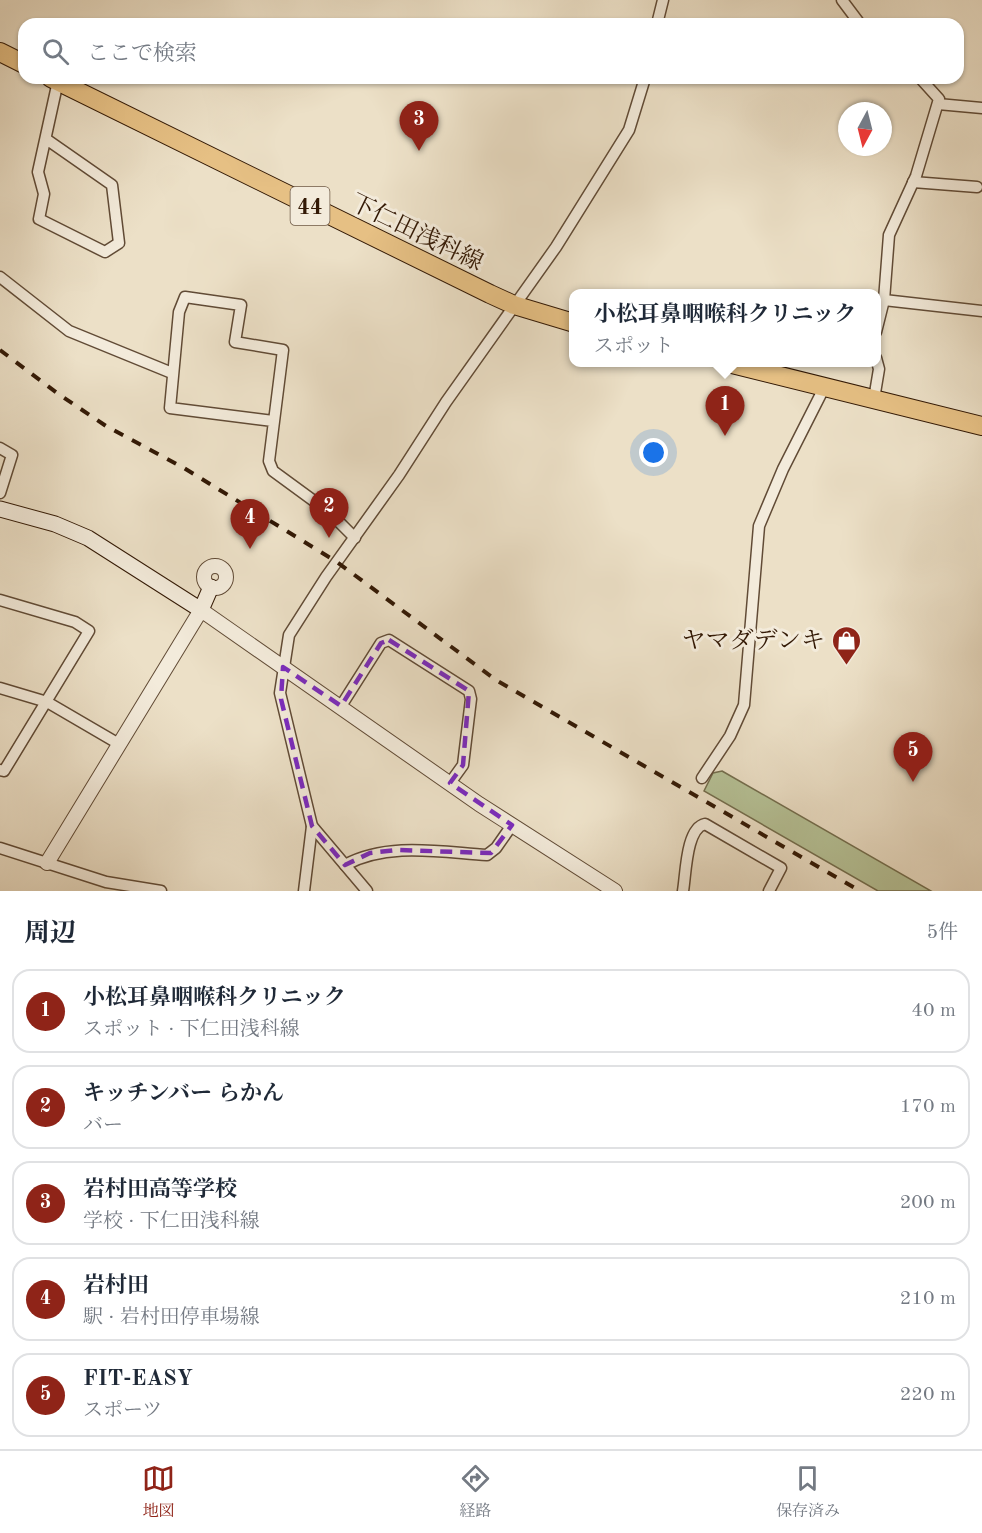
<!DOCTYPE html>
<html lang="ja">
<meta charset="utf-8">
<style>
:root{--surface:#fff;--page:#f6f6f7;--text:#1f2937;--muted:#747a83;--line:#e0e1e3;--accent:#8f2418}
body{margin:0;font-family:"Old Standard TT","Noto Serif JP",serif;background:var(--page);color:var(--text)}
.compass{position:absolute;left:838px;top:102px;width:54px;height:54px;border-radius:50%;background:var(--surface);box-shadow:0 2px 4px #0004;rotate:187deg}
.you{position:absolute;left:654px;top:453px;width:21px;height:21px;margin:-15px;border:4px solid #fff;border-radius:50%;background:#1a73e8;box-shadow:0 0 0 9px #1a73e833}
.badge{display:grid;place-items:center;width:39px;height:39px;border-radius:50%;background:var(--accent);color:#fff;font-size:20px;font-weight:700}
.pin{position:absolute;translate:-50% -50px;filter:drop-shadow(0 2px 3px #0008)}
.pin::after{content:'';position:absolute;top:32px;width:21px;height:18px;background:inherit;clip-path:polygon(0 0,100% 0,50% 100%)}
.popup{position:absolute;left:569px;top:289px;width:312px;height:78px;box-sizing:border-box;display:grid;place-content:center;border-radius:12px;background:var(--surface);filter:drop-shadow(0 2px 4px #0005);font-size:20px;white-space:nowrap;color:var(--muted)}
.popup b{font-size:22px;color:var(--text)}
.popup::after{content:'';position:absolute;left:50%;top:100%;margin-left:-12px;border:12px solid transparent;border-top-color:var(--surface)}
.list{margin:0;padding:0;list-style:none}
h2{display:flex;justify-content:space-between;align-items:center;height:78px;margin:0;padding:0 24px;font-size:26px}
h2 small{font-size:20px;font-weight:400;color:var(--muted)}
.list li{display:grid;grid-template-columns:39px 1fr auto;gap:18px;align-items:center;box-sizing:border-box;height:84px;margin:0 12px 12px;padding:0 12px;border:2px solid var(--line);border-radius:18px}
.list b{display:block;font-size:22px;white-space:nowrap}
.list p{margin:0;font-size:20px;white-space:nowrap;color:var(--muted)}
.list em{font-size:20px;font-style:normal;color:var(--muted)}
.icon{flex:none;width:33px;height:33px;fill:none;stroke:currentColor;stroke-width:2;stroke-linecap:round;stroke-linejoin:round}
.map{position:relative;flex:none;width:982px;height:891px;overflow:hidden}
.search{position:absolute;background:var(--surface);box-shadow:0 2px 4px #0004;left:18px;right:18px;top:18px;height:66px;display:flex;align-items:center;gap:15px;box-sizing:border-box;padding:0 21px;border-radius:18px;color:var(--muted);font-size:22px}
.sheet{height:558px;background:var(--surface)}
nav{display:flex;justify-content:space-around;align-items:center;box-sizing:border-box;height:84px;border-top:2px solid var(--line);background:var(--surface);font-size:16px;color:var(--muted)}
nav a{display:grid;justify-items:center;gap:3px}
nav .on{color:var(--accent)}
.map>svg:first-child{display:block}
</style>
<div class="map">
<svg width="982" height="891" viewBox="0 0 982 891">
<rect width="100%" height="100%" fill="#ece0c7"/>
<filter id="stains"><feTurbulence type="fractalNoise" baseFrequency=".00333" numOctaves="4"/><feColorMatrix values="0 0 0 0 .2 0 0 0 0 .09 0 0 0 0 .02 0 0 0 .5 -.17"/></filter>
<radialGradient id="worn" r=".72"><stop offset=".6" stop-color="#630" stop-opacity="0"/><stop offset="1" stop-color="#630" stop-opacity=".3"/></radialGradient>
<path fill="#b6c297" stroke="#746e4e" stroke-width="1.5" d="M722,771L931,891H878L704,791L713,773Z"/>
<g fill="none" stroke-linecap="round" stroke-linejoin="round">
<defs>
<g id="minor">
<path d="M842,0L860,24"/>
<path d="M657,24L663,0"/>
<path d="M938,104L982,108"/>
<path d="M46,139L112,185L119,243L105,252L39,219L44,194L38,172L58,81"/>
<path d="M913,182L977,187"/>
<path d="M0,277L69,331L172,373"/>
<path d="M884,300L982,311"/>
<path d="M876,332L884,300L889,235L916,176L939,99L920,78"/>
<path d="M874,399L879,369L876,358"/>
<path d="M273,421L170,408L179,312L185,297L241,305L235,342L283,350L269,461L273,471L329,512L355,538"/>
<path d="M0,448L12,455L0,493"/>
<path d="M0,600L75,622L89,631L4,771L0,770"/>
<path d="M0,688L47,702L119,744"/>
<path d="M341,706L381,643L389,640L469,691L471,699L463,765L450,783"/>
<path d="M702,778L730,736L744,705L759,526L783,469L824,388"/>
<path d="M0,848L106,882L161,891"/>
<path d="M345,865C388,842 439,852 487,855L496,848L512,825"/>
<path d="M304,891L312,826"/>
<path d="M367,891L312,826L280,693L289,635L326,577L399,475L446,402L556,247L629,130L645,78"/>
<path d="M683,891C686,874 686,828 705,824L781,868L769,891"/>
</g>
<g id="tertiary">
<circle cx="215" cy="577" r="11"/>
<path d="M47,863L201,610L479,804L615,891"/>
</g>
<path id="secondary" d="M0,509L55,524L88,538L201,610L211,587"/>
<g id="primary">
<path d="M0,52L24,64"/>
<path d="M51,78L490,294L514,305L574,323"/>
<path d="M724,362L982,426"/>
</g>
</defs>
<use href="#minor" stroke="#614b36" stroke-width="13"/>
<use href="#tertiary" stroke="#614b36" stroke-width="16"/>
<use href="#secondary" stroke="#331905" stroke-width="17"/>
<use href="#primary" stroke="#331905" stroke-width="20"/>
<use href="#minor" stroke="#f3ebdb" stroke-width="10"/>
<use href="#tertiary" stroke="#f3ebdb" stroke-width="14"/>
<use href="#secondary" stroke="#f3ebdb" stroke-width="15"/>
<use href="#primary" stroke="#e6c084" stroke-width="18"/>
<path stroke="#331905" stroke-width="4" stroke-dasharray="10 10" stroke-linecap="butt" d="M0,350L57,393L106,426L184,468L337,562L496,680L860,891"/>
</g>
<path fill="none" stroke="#7b2cbf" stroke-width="4.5" stroke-dasharray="12 8" stroke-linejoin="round" d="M389,640L469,691L463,765L450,783L512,825L491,853L397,850L370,853L345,865L312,826L281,699L283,667L341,706L381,643Z"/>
<defs>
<symbol id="shop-pin" viewBox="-11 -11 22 30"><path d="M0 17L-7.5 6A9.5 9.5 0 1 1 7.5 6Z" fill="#8f2418" stroke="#f3ebdb"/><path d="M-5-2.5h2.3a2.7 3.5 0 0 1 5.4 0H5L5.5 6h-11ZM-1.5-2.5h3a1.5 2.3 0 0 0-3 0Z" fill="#fff"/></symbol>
</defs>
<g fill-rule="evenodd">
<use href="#shop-pin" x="830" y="624" width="33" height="45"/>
</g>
<g text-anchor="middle" stroke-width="6" stroke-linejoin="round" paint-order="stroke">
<rect fill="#f3ebdb" stroke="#6d5845" stroke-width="1.5" x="290.5" y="187" width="39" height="38" rx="4.5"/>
<g font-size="22" font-weight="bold" fill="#331905">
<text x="310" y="214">44</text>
</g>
<g font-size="24" fill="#331905" stroke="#f3ebdb">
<text transform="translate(417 232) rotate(26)" y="8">下仁田浅科線</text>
</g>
<g font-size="24" fill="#331905" stroke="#f3ebdb" text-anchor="end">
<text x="825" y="648">ヤマダデンキ</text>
</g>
</g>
<rect width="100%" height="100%" filter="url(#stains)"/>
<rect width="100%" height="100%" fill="url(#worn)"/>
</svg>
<svg class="compass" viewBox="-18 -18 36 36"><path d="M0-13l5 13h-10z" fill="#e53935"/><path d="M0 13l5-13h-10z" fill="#747a83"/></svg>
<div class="you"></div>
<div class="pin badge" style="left:725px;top:436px">1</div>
<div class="popup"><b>小松耳鼻咽喉科クリニック</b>スポット</div>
<div class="pin badge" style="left:329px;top:538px">2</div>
<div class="pin badge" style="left:419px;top:151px">3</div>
<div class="pin badge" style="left:250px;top:549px">4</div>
<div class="pin badge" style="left:913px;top:782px">5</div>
<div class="search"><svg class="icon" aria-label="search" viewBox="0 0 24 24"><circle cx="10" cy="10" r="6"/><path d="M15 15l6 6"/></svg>ここで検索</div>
</div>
<section class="sheet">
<h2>周辺<small>5件</small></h2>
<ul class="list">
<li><span class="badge">1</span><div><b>小松耳鼻咽喉科クリニック</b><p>スポット · 下仁田浅科線</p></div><em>40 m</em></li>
<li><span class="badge">2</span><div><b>キッチンバー らかん</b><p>バー</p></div><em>170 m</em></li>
<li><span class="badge">3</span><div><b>岩村田高等学校</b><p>学校 · 下仁田浅科線</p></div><em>200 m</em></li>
<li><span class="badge">4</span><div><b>岩村田</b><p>駅 · 岩村田停車場線</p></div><em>210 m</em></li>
<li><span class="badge">5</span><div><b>FIT-EASY</b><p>スポーツ</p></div><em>220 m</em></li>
</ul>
</section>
<nav>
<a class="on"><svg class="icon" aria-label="map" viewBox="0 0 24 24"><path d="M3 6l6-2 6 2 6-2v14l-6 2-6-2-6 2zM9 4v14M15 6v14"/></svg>地図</a>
<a><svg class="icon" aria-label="directions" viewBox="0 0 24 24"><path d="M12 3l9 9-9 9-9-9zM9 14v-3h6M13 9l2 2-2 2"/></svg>経路</a>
<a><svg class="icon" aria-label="saved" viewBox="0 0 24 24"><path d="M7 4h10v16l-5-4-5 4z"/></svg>保存済み</a>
</nav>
